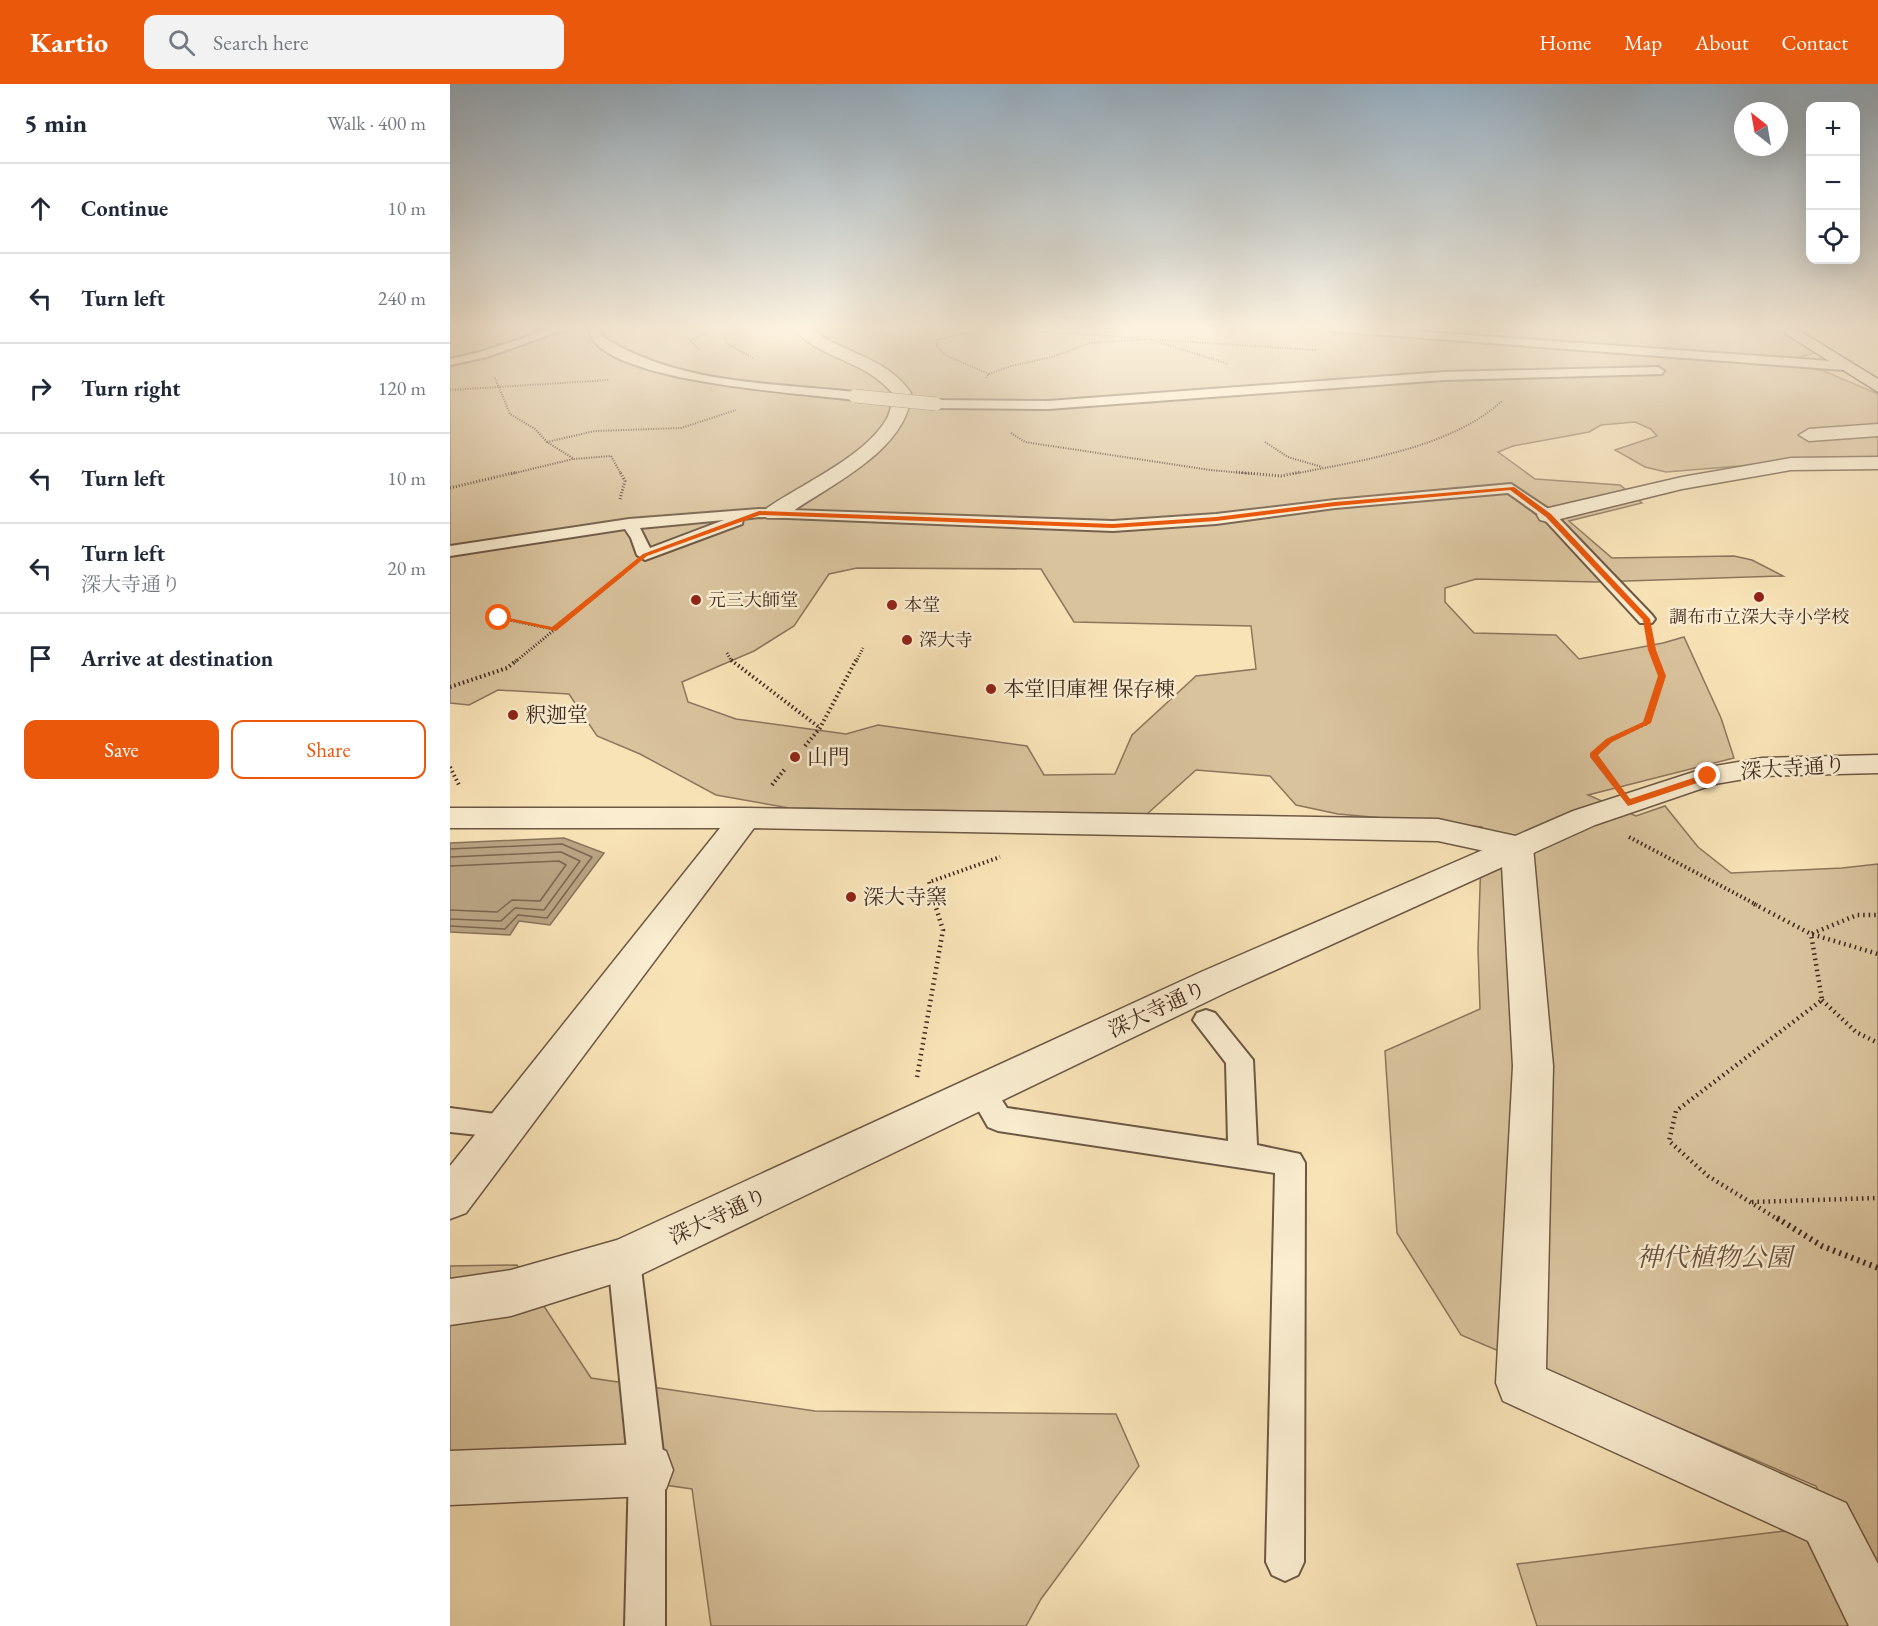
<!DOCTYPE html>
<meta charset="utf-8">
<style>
:root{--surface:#fff;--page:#f2f2f3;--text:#1f2937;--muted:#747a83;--line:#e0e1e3;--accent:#ea580c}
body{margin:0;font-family:"EB Garamond","Noto Serif JP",serif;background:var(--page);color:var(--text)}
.controls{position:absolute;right:18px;top:18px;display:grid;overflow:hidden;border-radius:12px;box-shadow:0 6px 24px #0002}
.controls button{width:54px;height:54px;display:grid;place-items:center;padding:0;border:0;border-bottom:2px solid var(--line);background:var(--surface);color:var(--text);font:30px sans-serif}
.compass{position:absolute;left:1284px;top:18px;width:54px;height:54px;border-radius:50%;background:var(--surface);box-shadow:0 6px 24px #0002;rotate:329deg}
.stop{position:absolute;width:18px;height:18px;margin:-14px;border:4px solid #ea580c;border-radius:50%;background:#fff}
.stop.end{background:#ea580c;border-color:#fff;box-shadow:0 2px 6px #0008}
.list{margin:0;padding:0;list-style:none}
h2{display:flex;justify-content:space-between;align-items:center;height:78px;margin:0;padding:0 24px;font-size:26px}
h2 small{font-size:20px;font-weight:400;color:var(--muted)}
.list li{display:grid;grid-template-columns:39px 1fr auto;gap:18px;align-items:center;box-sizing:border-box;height:90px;padding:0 24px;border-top:2px solid var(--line)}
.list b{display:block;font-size:22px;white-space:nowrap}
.list p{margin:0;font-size:20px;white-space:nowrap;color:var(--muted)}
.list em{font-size:20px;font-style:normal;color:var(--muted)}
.actions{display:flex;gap:12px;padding:18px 24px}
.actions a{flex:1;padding:14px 0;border:2px solid var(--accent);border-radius:12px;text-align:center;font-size:21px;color:var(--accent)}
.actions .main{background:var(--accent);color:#fff}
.icon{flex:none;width:33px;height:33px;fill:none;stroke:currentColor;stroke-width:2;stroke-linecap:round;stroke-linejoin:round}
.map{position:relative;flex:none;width:1428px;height:1542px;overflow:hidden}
header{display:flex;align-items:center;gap:36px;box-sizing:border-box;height:84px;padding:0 30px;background:var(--accent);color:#fff}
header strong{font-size:28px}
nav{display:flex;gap:33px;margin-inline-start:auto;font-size:21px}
.search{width:420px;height:54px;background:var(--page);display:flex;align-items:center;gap:15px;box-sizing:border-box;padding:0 21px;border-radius:12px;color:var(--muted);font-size:22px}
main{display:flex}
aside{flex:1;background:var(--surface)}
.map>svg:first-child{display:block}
</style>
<header>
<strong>Kartio</strong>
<div class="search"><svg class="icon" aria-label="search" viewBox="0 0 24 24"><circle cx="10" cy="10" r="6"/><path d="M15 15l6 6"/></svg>Search here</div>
<nav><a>Home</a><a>Map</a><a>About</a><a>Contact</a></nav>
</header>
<main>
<aside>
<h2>5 min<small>Walk · 400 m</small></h2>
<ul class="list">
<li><svg class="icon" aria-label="ahead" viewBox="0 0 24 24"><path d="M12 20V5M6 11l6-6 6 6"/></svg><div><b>Continue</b></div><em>10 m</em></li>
<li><svg class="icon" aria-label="left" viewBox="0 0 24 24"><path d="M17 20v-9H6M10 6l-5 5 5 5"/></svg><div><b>Turn left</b></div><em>240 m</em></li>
<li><svg class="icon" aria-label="right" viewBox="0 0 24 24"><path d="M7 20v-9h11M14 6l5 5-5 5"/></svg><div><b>Turn right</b></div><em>120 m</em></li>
<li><svg class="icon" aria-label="left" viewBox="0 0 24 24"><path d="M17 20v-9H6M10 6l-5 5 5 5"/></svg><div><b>Turn left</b></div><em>10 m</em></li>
<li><svg class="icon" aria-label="left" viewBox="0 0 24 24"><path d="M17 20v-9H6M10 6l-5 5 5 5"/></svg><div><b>Turn left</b><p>深大寺通り</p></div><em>20 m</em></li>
<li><svg class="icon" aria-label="arrive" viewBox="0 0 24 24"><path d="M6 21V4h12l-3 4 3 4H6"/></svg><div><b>Arrive at destination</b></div></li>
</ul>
<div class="actions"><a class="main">Save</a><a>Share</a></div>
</aside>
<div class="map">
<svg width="1428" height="1542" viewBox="0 0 1428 1542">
<rect width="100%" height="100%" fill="#f8e3b7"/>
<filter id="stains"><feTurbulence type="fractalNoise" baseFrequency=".00333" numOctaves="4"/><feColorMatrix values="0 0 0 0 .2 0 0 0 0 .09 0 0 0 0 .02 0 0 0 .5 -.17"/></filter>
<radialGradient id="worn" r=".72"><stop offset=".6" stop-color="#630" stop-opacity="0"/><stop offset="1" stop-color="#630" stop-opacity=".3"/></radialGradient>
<g fill="#d9c39d" stroke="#8c765e" stroke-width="1.5" fill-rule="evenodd">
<path d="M0,244H1322L1368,268L1343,275L1351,283L1374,287L1428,310V374L1378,375L1216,388L1195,383L1165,366L1207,352L1201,345L1185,338L1151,341L1139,348L1063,362L1048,368L1085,395L1170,401L1192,419L1119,437L1162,474L1284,472L1302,476L1333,492L1146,498L1026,495L995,504V518L1024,549L1106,551L1129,575L1213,559L1234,553L1271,634L1284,674L1138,711L1186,732L1215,722L1248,763L1281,789L1392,784L1428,780V1517L1366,1402L1011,1251L947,1149L935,967L1030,925L1028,865L1032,743L888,730L846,721L820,692L746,686L697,730L339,724L266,711L190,670L147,652L119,610L48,606L19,621L0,619ZM407,484L591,485L624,538L801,542L806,585L746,592L682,651L665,690L594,691L577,662L428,641L396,650L286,635L238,618L232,598L304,567L344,542L379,490Z"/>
<path d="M67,1181L141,1294L365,1327L666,1330L689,1382L591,1515L576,1542H261L242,1405L0,1370V1182Z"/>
<path d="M1351,1445L1400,1542H1087L1067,1480Z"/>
</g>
<path fill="#b9a483" stroke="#88735b" stroke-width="1.5" d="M114,754L154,769L100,841L69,837L60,851L0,848V759Z"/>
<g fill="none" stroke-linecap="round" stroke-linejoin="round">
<g stroke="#7c6651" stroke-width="1.5">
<path d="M0,765L112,760L142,773L97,834L68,831L55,845L0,842"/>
<path d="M0,773L111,768L130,777L94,826L65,824L51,837L0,835"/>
<path d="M0,782L109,777L116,781L90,817L62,816L47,828L0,826"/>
</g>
<defs>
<g id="service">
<path d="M104,244H119L37,273L0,281V275L30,268Z"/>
<path d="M140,244H150L153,253C227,300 320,299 405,308L411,312L405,316C350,309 177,299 144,257C141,253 140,247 140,244Z"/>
<path d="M877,244H921L1394,278L1400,282L1394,286L882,247Z"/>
<path d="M1208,283L1214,287L1212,290L994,296L598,325L486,324L480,320L486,316L598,317L994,288Z"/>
<path d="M1061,400L1103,428L1202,531L1205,535L1202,539H1190L1093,434L1058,409L885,424L766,440L663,447L309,433L293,435L292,440L195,476L187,471L181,454L175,445L0,472V462L179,435L309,425L663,437L766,430L885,416ZM274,436L200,464L190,444Z"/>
<path d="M756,926L765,929L803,976L807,1061L850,1070L855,1079L854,1478L848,1491L835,1497L822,1491L816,1478L825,1089L548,1047L538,1043L518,1008L522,1000C542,993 547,1009 557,1024L778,1057L776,979L743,936L747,929Z"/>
<path d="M0,1024L67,1033L71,1042L67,1051L57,1054L0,1048Z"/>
<path d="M174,1161L185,1166L190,1176L215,1386V1542H175L179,1386L158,1176L163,1166Z"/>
</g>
<g id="pedestrian">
<path d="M902,244H918L920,246L912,251Z"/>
<path d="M1428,340V352L1359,357L1349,351L1359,345Z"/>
<path d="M0,724H295L988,735L1079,755L1083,763L1079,771L1067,774L988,757L304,744L16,1129L0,1135V1082L270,744H0Z"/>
</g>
<g id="minor">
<path d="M344,244C361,243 367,250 382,258C412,273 441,280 461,309V312C454,370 375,403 333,434H317L314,429L317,424C352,400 414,373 436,336C441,328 442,318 443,310C415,275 367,275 344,244Z"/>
<path d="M1428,373V385L1341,386L1232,405L1098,438L1090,436L1087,431L1090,426L1232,393L1341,374Z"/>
<path d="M1067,752L1079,755L1083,763L1103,982L1096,1285L1396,1419L1428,1480V1542H1399L1358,1457L1053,1317L1046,1299L1063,982L1051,763L1055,755Z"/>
<path d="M197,1360L216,1367L223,1386L216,1405L197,1412L0,1421V1367Z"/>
</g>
<path id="tertiary" d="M1428,671V689L1312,692L1265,700L1145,741L777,908L190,1191L61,1232L0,1241V1195L61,1186L167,1156L751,888L1123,727L1259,683L1312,674Z"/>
<path id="secondary" d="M1327,244H1345L1428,295V308Z"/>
</defs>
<use href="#service" stroke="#6d5845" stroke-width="4"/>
<use href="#pedestrian" stroke="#6d5845" stroke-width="3"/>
<use href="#minor" stroke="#6d5845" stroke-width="3"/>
<use href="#tertiary" stroke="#6d5845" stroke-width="3"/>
<use href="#secondary" stroke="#3f291f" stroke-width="3"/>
<g stroke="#3f291f" stroke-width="2" stroke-dasharray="1 1.5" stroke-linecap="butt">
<path d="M275,244L276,259L303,274"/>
<path d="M710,256L867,266"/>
<path d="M249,265L240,257L266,244"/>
<path d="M539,290L497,272L487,262V256L537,244L685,254"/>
<path d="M45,294L60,330L85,345L97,358L124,375L161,372L171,390"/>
<path d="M536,294L539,290L561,282L602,273L640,259L700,255L778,280"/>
<path d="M0,306L159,296"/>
<path d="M561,349L575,358L760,386L804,390"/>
<path d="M97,358L145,347L231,344L286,326"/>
<path d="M815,358L838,373L872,383"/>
<path d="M61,390L123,375"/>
<path d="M843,390C909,377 1001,364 1052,317"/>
</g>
<g stroke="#3f291f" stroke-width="3" stroke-dasharray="1 2" stroke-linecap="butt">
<path d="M786,388L831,392L850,388"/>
<path d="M0,404L67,388"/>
<path d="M170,415L175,397L170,388"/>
<path d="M49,534L103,545"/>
<path d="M1201,562L1207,578"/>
<path d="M277,569L282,578"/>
<path d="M65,578L174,489"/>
<path d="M406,578L413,564"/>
</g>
<g stroke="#3f291f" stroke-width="4" stroke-dasharray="1.5 3" stroke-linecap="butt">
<path d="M281,576L370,644"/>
<path d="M0,603L57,584L67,576"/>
<path d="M355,662L370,644L406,576"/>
<path d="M0,683L9,701"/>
<path d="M1159,691L1144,671L1159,656L1197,639L1212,592L1206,576"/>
<path d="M322,701L335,685"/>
<path d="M1179,753L1307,821"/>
<path d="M486,821L479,798L550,773"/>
</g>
<g stroke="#3f291f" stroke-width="4.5" stroke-dasharray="1.5 4" stroke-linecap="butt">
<path d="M1304,820L1361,850L1428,870"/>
<path d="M1372,916L1406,948L1428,959"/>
<path d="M467,993L493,846L485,820"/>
<path d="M1302,1118L1428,1114"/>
<path d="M1329,1136L1258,1092L1219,1057L1226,1027L1372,916L1361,850L1407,831H1428"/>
</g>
<path stroke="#3f291f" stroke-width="6" stroke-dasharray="2 4.5" stroke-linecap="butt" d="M1327,1134L1372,1162L1428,1184"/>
<use href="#service" fill="#faedd0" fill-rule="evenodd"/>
<use href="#pedestrian" fill="#faedd0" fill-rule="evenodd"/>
<use href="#minor" fill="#faedd0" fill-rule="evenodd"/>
<use href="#tertiary" fill="#faedd0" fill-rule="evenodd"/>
<use href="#secondary" fill="#faedd0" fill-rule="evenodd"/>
<defs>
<path id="service-bridge" d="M405,312L486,320"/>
</defs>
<use href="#service-bridge" stroke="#6d5845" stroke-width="14" stroke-linecap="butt"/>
<use href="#service-bridge" stroke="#faedd0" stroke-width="13"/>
</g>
<linearGradient id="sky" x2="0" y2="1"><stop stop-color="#95aec0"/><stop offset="0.53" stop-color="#fcf2df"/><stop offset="1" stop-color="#fcf2df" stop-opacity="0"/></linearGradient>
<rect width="1428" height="460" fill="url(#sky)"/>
<path fill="#ea580c" d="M1064,403L1101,430L1200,535L1206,566L1216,592L1201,639L1162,658L1148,671L1180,715L1255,690H1262V694L1178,722L1140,673V669L1156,655L1193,638L1208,592L1198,566L1193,536L1096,433L1060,406L885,422L766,437L663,444L310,431L197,472L106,547L46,534L49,532L102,543L193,470L309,427L663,440L766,433L885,418Z"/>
<g fill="#8f2418" stroke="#faedd0" stroke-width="2">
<circle cx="1309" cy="513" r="6"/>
<circle cx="246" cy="516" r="6"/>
<circle cx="442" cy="521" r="6"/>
<circle cx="457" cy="556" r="6"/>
<circle cx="541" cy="605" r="6"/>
<circle cx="63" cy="631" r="6"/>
<circle cx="345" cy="673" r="6"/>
<circle cx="401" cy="813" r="6"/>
</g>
<g text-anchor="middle" stroke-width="5" stroke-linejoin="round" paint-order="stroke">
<g font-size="18" fill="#3f291f" stroke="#faedd0" text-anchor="start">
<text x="258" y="522">元三大師堂</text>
<text x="454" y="527">本堂</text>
<text x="1309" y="539" text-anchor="middle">調布市立深大寺小学校</text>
<text x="469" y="562">深大寺</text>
</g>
<g font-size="21" fill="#3f291f" stroke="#faedd0" text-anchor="start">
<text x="553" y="612">本堂旧庫裡 保存棟</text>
<text x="75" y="638">釈迦堂</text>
<text x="357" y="680">山門</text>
<text x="413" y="820">深大寺窯</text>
</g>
<g font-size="21" fill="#3f291f" stroke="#faedd0">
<text transform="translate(1343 684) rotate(-4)" y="7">深大寺通り</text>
<text transform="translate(707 925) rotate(-25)" y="7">深大寺通り</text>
<text transform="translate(268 1132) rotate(-25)" y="7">深大寺通り</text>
</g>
<g font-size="26" font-style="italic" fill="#66503e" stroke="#faedd0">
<text x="1264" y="1182">神代植物公園</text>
</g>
</g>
<rect width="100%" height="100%" filter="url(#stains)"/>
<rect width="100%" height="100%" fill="url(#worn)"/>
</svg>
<div class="controls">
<button>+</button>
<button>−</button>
<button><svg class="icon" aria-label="locate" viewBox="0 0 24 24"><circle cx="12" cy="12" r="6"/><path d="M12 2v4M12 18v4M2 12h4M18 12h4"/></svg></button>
</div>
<svg class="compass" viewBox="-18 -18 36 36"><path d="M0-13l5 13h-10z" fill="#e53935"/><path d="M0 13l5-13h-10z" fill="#747a83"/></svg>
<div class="stop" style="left:49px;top:534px"></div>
<div class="stop end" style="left:1258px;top:692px"></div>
</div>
</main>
